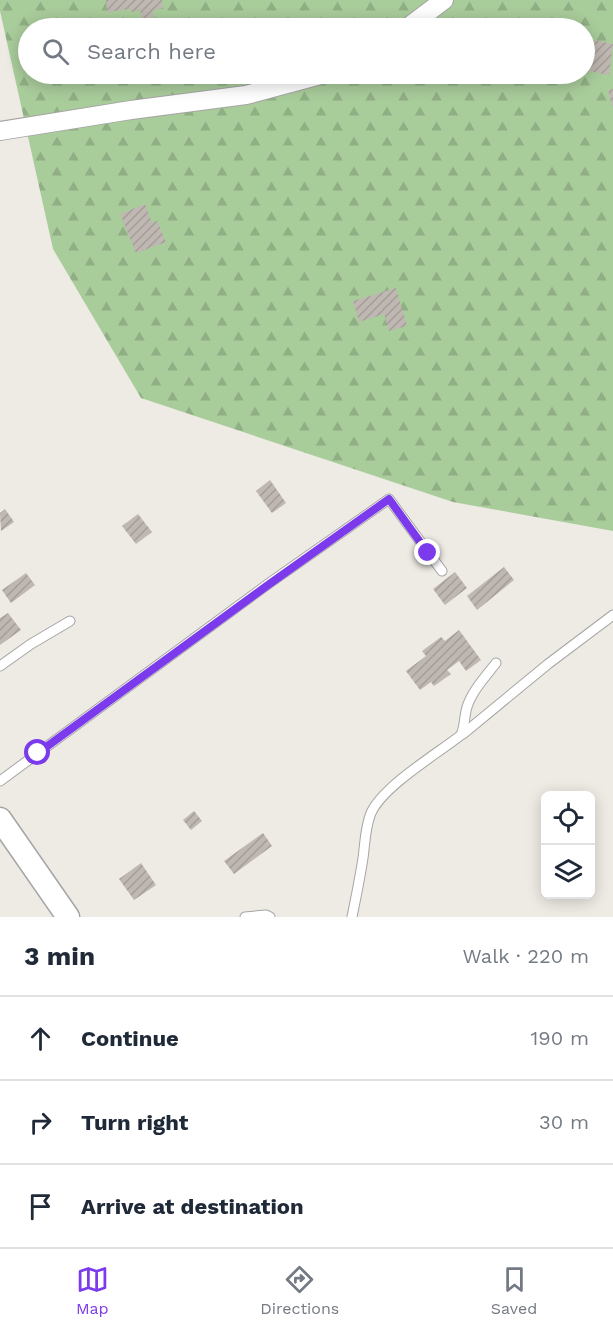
<!DOCTYPE html>
<meta charset="utf-8">
<style>
:root{--surface:#fff;--page:#f6f6f7;--text:#1f2937;--muted:#747a83;--line:#e0e1e3;--accent:#7c3aed}
body{margin:0;font-family:"Work Sans",sans-serif;background:var(--page);color:var(--text)}
.controls{position:absolute;right:18px;bottom:18px;display:grid;overflow:hidden;border-radius:9px;box-shadow:0 3px 15px #0003}
.controls button{width:54px;height:54px;display:grid;place-items:center;padding:0;border:0;border-bottom:2px solid var(--line);background:var(--surface);color:var(--text);font:30px sans-serif}
.stop{position:absolute;width:18px;height:18px;margin:-14px;border:4px solid #7c3aed;border-radius:50%;background:#fff}
.stop.end{background:#7c3aed;border-color:#fff;box-shadow:0 2px 6px #0008}
.list{margin:0;padding:0;list-style:none}
h2{display:flex;justify-content:space-between;align-items:center;height:78px;margin:0;padding:0 24px;font-size:26px}
h2 small{font-size:20px;font-weight:400;color:var(--muted)}
.list li{display:grid;grid-template-columns:39px 1fr auto;gap:18px;align-items:center;box-sizing:border-box;height:84px;padding:0 24px;border-top:2px solid var(--line)}
.list b{display:block;font-size:22px;white-space:nowrap}
.list em{font-size:20px;font-style:normal;color:var(--muted)}
.icon{flex:none;width:33px;height:33px;fill:none;stroke:currentColor;stroke-width:2;stroke-linecap:round;stroke-linejoin:round}
.map{position:relative;flex:none;width:613px;height:917px;overflow:hidden}
.search{position:absolute;background:var(--surface);box-shadow:0 3px 15px #0003;left:18px;right:18px;top:18px;height:66px;display:flex;align-items:center;gap:15px;box-sizing:border-box;padding:0 21px;border-radius:33px;color:var(--muted);font-size:22px}
.sheet{height:330px;background:var(--surface)}
nav{display:flex;justify-content:space-around;align-items:center;box-sizing:border-box;height:84px;border-top:2px solid var(--line);background:var(--surface);font-size:16px;color:var(--muted)}
nav a{display:grid;justify-items:center;gap:3px}
nav .on{color:var(--accent)}
.map>svg:first-child{display:block}
</style>
<div class="map">
<svg width="613" height="917" viewBox="0 0 613 917">
<defs>
<pattern id="forest-firs" width="22" height="20" patternUnits="userSpaceOnUse" patternTransform="scale(1.5)"><rect width="22" height="20" fill="#a9cc9b"/><path d="M5 1l3.5 6h-7zM16 11l3.5 6h-7z" fill="#91af85"/></pattern>
<pattern id="building-hatch" width="6" height="6" patternUnits="userSpaceOnUse" patternTransform="scale(1.5)"><rect width="6" height="6" fill="#bfb7b1"/><path d="M-1 1l2-2M0 6l6-6M5 7l2-2" fill="none" stroke="#a49d98"/></pattern>
</defs>
<rect width="100%" height="100%" fill="#eeebe4"/>
<path fill="url(#forest-firs)" fill-rule="evenodd" d="M0,0H613V531L453,502L141,398L53,249L0,11ZM28,28H584V74H28Z"/>
<g fill="url(#building-hatch)">
<path d="M106,0H162L163,9L153,10L154,17L142,19L140,10L131,12V9L107,12Z"/>
<path d="M584,38L613,44L609,75L584,70Z"/>
<path d="M613,89V106H612L608,90Z"/>
<path d="M145,204L152,223L157,221L166,242L136,253L120,214Z"/>
<path d="M396,288L407,326L389,331L384,314L359,322L353,301Z"/>
<path d="M270,480L286,503L272,513L256,491Z"/>
<path d="M5,509L14,522L1,531L0,513Z"/>
<path d="M138,514L152,532L136,544L122,526Z"/>
<path d="M504,567L514,580L477,610L467,596Z"/>
<path d="M455,572L467,588L445,605L433,589Z"/>
<path d="M26,573L35,585L11,603L2,590Z"/>
<path d="M8,613L21,630L0,645V618Z"/>
<path d="M459,630L481,660L466,671L459,661L447,670L451,674L434,686L431,682L420,690L406,671L426,656L422,651L441,637L445,641Z"/>
<path d="M194,811L202,821L191,830L183,820Z"/>
<path d="M263,833L272,846L234,874L224,861Z"/>
<path d="M141,863L156,885L134,900L119,879Z"/>
</g>
<g fill="none" stroke-linecap="round" stroke-linejoin="round">
<defs>
<g id="service">
<path d="M0,666L31,644L70,621"/>
<path d="M463,734L548,664L613,615"/>
<path d="M0,781L268,584L389,499L442,571"/>
<path d="M245,917L266,915L270,917"/>
<path d="M352,917C356,897 360,878 363,858C365,844 365,827 371,813C383,786 437,754 461,735C465,726 464,717 467,707C472,691 486,676 496,663"/>
</g>
<g id="minor">
<path d="M407,28L444,0"/>
<path d="M0,131L131,110L246,95L324,74"/>
</g>
<path id="tertiary" d="M0,819L68,917"/>
</defs>
<use href="#service" stroke="#a5a5a5" stroke-width="11"/>
<use href="#minor" stroke="#a5a5a5" stroke-width="20"/>
<use href="#tertiary" stroke="#a5a5a5" stroke-width="25"/>
<use href="#service" stroke="#fff" stroke-width="9"/>
<use href="#minor" stroke="#fff" stroke-width="18"/>
<use href="#tertiary" stroke="#fff" stroke-width="22"/>
</g>
<g fill="none" stroke-linecap="round" stroke-linejoin="round">
<path stroke="#7c3aed" stroke-width="8" d="M38,753L268,585L389,499L428,553"/>
</g>
</svg>
<div class="controls">
<button><svg class="icon" aria-label="locate" viewBox="0 0 24 24"><circle cx="12" cy="12" r="6"/><path d="M12 2v4M12 18v4M2 12h4M18 12h4"/></svg></button>
<button><svg class="icon" aria-label="layers" viewBox="0 0 24 24"><path d="M12 4l9 5-9 5-9-5zM3 14l9 5 9-5"/></svg></button>
</div>
<div class="stop" style="left:38px;top:753px"></div>
<div class="stop end" style="left:428px;top:553px"></div>
<div class="search"><svg class="icon" aria-label="search" viewBox="0 0 24 24"><circle cx="10" cy="10" r="6"/><path d="M15 15l6 6"/></svg>Search here</div>
</div>
<section class="sheet">
<h2>3 min<small>Walk · 220 m</small></h2>
<ul class="list">
<li><svg class="icon" aria-label="ahead" viewBox="0 0 24 24"><path d="M12 20V5M6 11l6-6 6 6"/></svg><div><b>Continue</b></div><em>190 m</em></li>
<li><svg class="icon" aria-label="right" viewBox="0 0 24 24"><path d="M7 20v-9h11M14 6l5 5-5 5"/></svg><div><b>Turn right</b></div><em>30 m</em></li>
<li><svg class="icon" aria-label="arrive" viewBox="0 0 24 24"><path d="M6 21V4h12l-3 4 3 4H6"/></svg><div><b>Arrive at destination</b></div></li>
</ul>
</section>
<nav>
<a class="on"><svg class="icon" aria-label="map" viewBox="0 0 24 24"><path d="M3 6l6-2 6 2 6-2v14l-6 2-6-2-6 2zM9 4v14M15 6v14"/></svg>Map</a>
<a><svg class="icon" aria-label="directions" viewBox="0 0 24 24"><path d="M12 3l9 9-9 9-9-9zM9 14v-3h6M13 9l2 2-2 2"/></svg>Directions</a>
<a><svg class="icon" aria-label="saved" viewBox="0 0 24 24"><path d="M7 4h10v16l-5-4-5 4z"/></svg>Saved</a>
</nav>
